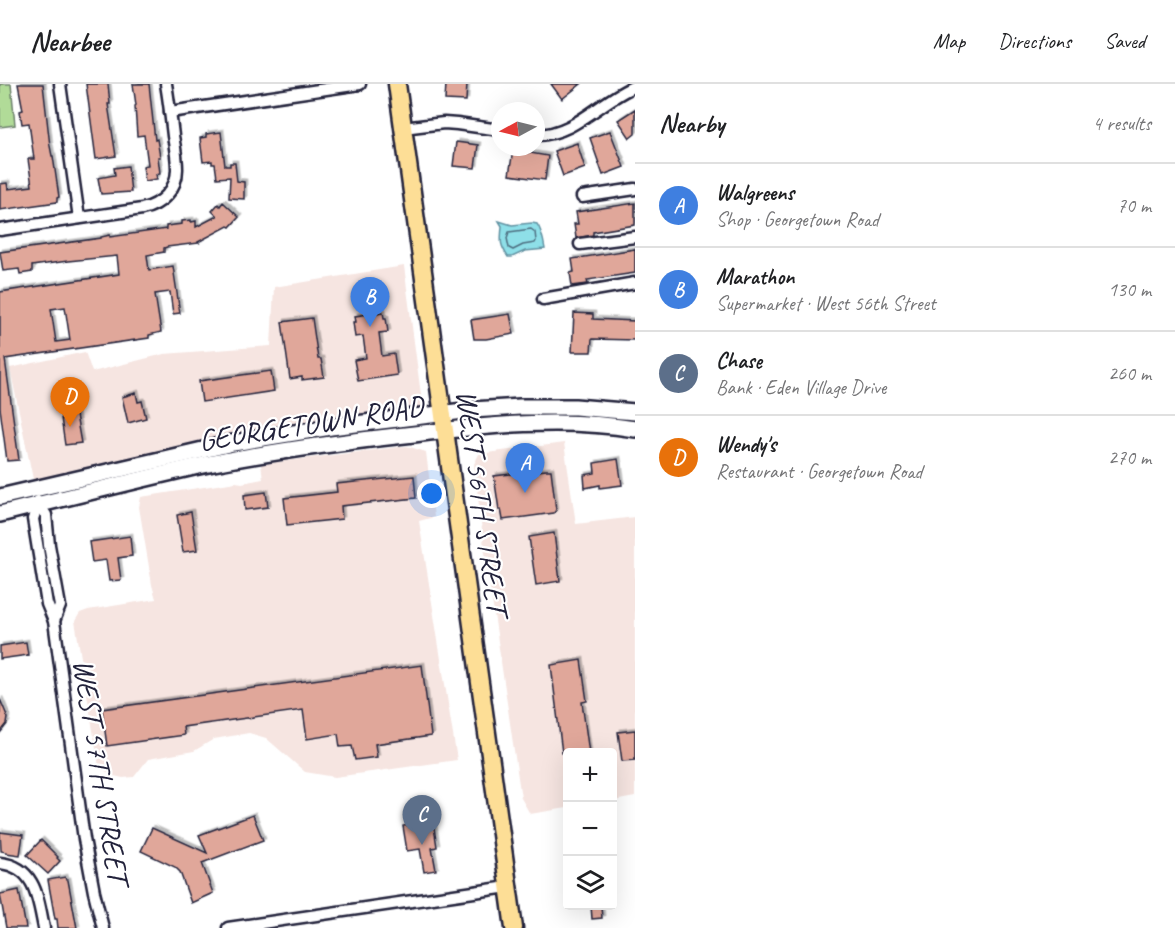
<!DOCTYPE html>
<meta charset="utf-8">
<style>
:root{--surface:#fff;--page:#f2f2f2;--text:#202124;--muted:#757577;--line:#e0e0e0;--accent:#1a73e8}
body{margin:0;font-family:Caveat,sans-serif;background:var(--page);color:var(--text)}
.controls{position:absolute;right:18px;bottom:18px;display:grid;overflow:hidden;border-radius:6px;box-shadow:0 6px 24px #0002}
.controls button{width:54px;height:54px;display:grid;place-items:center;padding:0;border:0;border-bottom:2px solid var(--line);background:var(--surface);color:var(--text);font:30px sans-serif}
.compass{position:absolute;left:491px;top:18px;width:54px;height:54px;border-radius:50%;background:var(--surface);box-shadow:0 6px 24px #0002;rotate:263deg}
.you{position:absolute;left:432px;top:410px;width:21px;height:21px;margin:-15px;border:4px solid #fff;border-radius:50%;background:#1a73e8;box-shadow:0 0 0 9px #1a73e833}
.badge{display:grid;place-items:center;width:39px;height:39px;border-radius:50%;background:var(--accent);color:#fff;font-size:20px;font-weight:700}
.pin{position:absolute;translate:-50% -50px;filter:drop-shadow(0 2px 3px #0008)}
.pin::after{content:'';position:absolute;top:32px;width:21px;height:18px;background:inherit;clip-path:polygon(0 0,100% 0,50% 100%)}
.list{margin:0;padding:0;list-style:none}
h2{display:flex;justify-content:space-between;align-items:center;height:78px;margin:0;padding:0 24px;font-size:26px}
h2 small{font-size:20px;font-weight:400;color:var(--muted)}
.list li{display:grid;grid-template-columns:39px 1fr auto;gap:18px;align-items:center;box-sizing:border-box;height:84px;padding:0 24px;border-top:2px solid var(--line)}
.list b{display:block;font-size:22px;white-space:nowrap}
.list p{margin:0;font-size:20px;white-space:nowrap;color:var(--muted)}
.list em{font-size:20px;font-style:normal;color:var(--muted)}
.icon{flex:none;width:33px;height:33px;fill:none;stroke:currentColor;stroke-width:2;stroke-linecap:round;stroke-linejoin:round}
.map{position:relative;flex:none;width:635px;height:844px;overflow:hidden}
header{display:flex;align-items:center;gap:36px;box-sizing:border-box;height:84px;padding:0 30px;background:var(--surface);border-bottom:2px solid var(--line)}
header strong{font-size:28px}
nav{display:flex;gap:33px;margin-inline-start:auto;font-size:21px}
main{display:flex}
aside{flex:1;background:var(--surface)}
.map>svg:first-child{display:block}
</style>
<header>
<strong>Nearbee</strong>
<nav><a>Map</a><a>Directions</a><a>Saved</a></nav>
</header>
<main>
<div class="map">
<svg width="635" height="844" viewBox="0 0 635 844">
<defs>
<filter id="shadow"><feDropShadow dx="2.5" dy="-2.5" stdDeviation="0" flood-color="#0004"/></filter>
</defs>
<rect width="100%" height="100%" fill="#fff"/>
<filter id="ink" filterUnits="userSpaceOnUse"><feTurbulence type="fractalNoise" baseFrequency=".0167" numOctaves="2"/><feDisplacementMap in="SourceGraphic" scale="12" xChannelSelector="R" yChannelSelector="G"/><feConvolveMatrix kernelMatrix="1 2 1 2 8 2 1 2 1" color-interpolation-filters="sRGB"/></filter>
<g filter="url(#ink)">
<g fill="#f6e5e1">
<path d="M404,182L423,326L34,400L10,284L85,268L92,288L164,270L271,262L274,203Z"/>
<path d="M564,359L576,440L635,433V713L613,717L612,668H568L567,724L530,730L521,714L483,455L474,380L479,370Z"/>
<path d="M407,362L426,368L434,433L419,437L457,676L335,693L305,688L266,654L249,649L214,655L194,667L148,675L134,693L123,694L114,692L99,683L75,537L80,529L88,526L156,515L152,501L139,423L141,413L236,398L242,399L263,395L261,380Z"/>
</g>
<path fill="#b1db98" stroke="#6a7e6a" stroke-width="1.5" d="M0,0H11L15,41L0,43Z"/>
<path fill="#8edfe8" stroke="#6393a3" stroke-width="1.5" d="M499,137L512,141L532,139L537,140C541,145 544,159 545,165L525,167L512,173H508C499,159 501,157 502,142Z"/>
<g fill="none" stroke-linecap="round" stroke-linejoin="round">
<path stroke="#4d6e80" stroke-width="1.5" d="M531,145L535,148L536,157L535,159L523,161L513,166L509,164L507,154L509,148Z"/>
</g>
<g fill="#e0a79a" stroke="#22223b" stroke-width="1.5" fill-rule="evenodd" filter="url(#shadow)">
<path d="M18,0H43L50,62L52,72H53L59,113L57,114V118L0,126V100L7,99L8,105L32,102L28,75H34L29,39L22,40L20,27L23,26Z"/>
<path d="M86,0H108L110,20H108L116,72L96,75Z"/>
<path d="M133,0H149L155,56L157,55L160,73H158L160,89L156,90L157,95L145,97L143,82L148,81L144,51L137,52L135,22L136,21Z"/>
<path d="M446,0H467L466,17L445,16Z"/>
<path d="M551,0H581L562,15Z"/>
<path d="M635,25V50L630,54L618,36Z"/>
<path d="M610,47L624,83L603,91L590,54Z"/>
<path d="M221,48L225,82H230V79H235L237,97L244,98V115L229,114L230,93L217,94L215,80H212V77L203,78L200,54L206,53V50Z"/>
<path d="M456,58L478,61L475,84L453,82Z"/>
<path d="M577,59L585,84L563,92L554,67Z"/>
<path d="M513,66L548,72L545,96L509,91Z"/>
<path d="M128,82L131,108L101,110L98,94L115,91L114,84Z"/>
<path d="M223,118L239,133L230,143L228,142L198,158L199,159L167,163L164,164V168L147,171L149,186L173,182L180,229L173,230L170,208L155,210L161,248L149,251V254L5,275L19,376L7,377L0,324V208L119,190L117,172L68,177L32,182V188L20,190L19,185L3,187L0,168L101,154V153L110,151V153L166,145V142L182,140V137L191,136V138L196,137V143L217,132L212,127L218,120L220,122ZM65,223L70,256L56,258L51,225Z"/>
<path d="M635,119V141L593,148V151L576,154L574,140H578L576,128Z"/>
<path d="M635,165V189L587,196L588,200L572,202L570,189L574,188L572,175Z"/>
<path d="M383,228L384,234H386L388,248L379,249L382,272L394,270L397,291L358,297L354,276L366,274L363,252L355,253L353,238H356L355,232Z"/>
<path d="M574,229L593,230V235L635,237V256L592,255L591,268H572Z"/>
<path d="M510,230L514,250L486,255H474L471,236Z"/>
<path d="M312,234L318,275H321L324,293L302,296V293L290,295L282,238Z"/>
<path d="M271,287L274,307L202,318L199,297Z"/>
<path d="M136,309L138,318L142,317L146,334L128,339L122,313Z"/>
<path d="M75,325L81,359L65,361L60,327Z"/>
<path d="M618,375L622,401L600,404V401L585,404L584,391L595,389L594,379Z"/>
<path d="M546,386H551L556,426L554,429L503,436L501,425L499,426L494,392Z"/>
<path d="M414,392L416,414L341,422L342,435L287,441L284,414L337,408L336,400Z"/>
<path d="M266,408L268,423L245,426L244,411Z"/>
<path d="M191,428L197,466L183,468L177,431Z"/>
<path d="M554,449L560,497L536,501L529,453Z"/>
<path d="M130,452L132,472L118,474L121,496L109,497L106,476L92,478L89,458Z"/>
<path d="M26,558L28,571L0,575V562Z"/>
<path d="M581,576L587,617L582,618L589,669H562L551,581Z"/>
<path d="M422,581L431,652L375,660L377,673L355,676L352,662L340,663L338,650L307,655L303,626L183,643L184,651L107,662L102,625Z"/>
<path d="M0,615L8,634L7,640L0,649Z"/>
<path d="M635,646V676L622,677L618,648Z"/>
<path d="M253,731L263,756L202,779L213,809L191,819L180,788L175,783L141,767L152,744L207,769L199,751Z"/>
<path d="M433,737L437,763L432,764L436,786L424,788L420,765L407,767L403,742Z"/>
<path d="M0,748L23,751L20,771L6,769V768L1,767Z"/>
<path d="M41,756L58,773L57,774L60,777L48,790L27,771Z"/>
<path d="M65,793L66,796H68L77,844H58L57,835H55L48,796Z"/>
<path d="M19,806L26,844H6L0,810Z"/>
<path d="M591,822H601L602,834L592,835Z"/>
</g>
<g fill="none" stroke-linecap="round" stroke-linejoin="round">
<defs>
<g id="street">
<path d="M60,0L79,134"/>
<path d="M170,28L360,0"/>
<path d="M403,44L444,39L457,40L500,46"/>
<path d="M536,51C575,51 601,16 635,2"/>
<path d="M582,113L635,105"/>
<path d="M0,146L142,125C161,121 177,106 177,85C177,74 175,63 173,52C171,35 169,17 166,0"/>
<path d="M580,160L635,153"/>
<path d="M543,215L635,199"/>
<path d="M38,417V420L33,435L47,520L54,537L84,755L94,808L103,844"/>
<path d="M38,420L46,431L49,461L60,522L54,537"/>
<path d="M0,779C36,783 38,815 44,844"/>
<path d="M228,844L508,803"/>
</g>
<g id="secondary">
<path d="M0,413L233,359L331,343L472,326L520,323H575L635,328"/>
<path d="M0,430C65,414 129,398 194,383C266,368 340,358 414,350C487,341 562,333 635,345"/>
</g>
<path id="primary" d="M397,0L514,844"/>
</defs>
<use href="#street" stroke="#22223b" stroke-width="15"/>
<use href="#secondary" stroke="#22223b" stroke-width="20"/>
<use href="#primary" stroke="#22223b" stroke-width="21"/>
<use href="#street" stroke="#fff" stroke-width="10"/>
<use href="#secondary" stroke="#fff" stroke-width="15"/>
<use href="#primary" stroke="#fdde96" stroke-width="16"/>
</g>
</g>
<g text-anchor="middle" stroke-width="4.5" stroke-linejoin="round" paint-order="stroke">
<g font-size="30" fill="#22223b" stroke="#fff">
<text transform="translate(311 339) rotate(-9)" y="10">GEORGETOWN ROAD</text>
<text transform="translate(482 418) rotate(82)" y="10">WEST 56TH STREET</text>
<text transform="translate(101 687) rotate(81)" y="10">WEST 57TH STREET</text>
</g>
</g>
</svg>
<div class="controls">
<button>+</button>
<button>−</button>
<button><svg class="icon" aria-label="layers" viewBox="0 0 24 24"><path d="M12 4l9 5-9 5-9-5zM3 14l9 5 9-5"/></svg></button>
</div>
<svg class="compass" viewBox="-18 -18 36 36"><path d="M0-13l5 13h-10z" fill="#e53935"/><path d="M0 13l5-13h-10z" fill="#757577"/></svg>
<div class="you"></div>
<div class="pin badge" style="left:525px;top:409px;background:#3f7fe0">A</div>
<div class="pin badge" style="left:370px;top:243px;background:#3f7fe0">B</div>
<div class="pin badge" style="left:422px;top:761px;background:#5c6f8a">C</div>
<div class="pin badge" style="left:70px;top:343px;background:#e8710a">D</div>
</div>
<aside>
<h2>Nearby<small>4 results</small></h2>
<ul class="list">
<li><span class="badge" style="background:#3f7fe0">A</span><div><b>Walgreens</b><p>Shop · Georgetown Road</p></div><em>70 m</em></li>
<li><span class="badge" style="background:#3f7fe0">B</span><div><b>Marathon</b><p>Supermarket · West 56th Street</p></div><em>130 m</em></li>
<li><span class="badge" style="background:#5c6f8a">C</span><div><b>Chase</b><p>Bank · Eden Village Drive</p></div><em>260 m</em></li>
<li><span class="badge" style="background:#e8710a">D</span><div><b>Wendy's</b><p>Restaurant · Georgetown Road</p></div><em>270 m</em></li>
</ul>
</aside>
</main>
